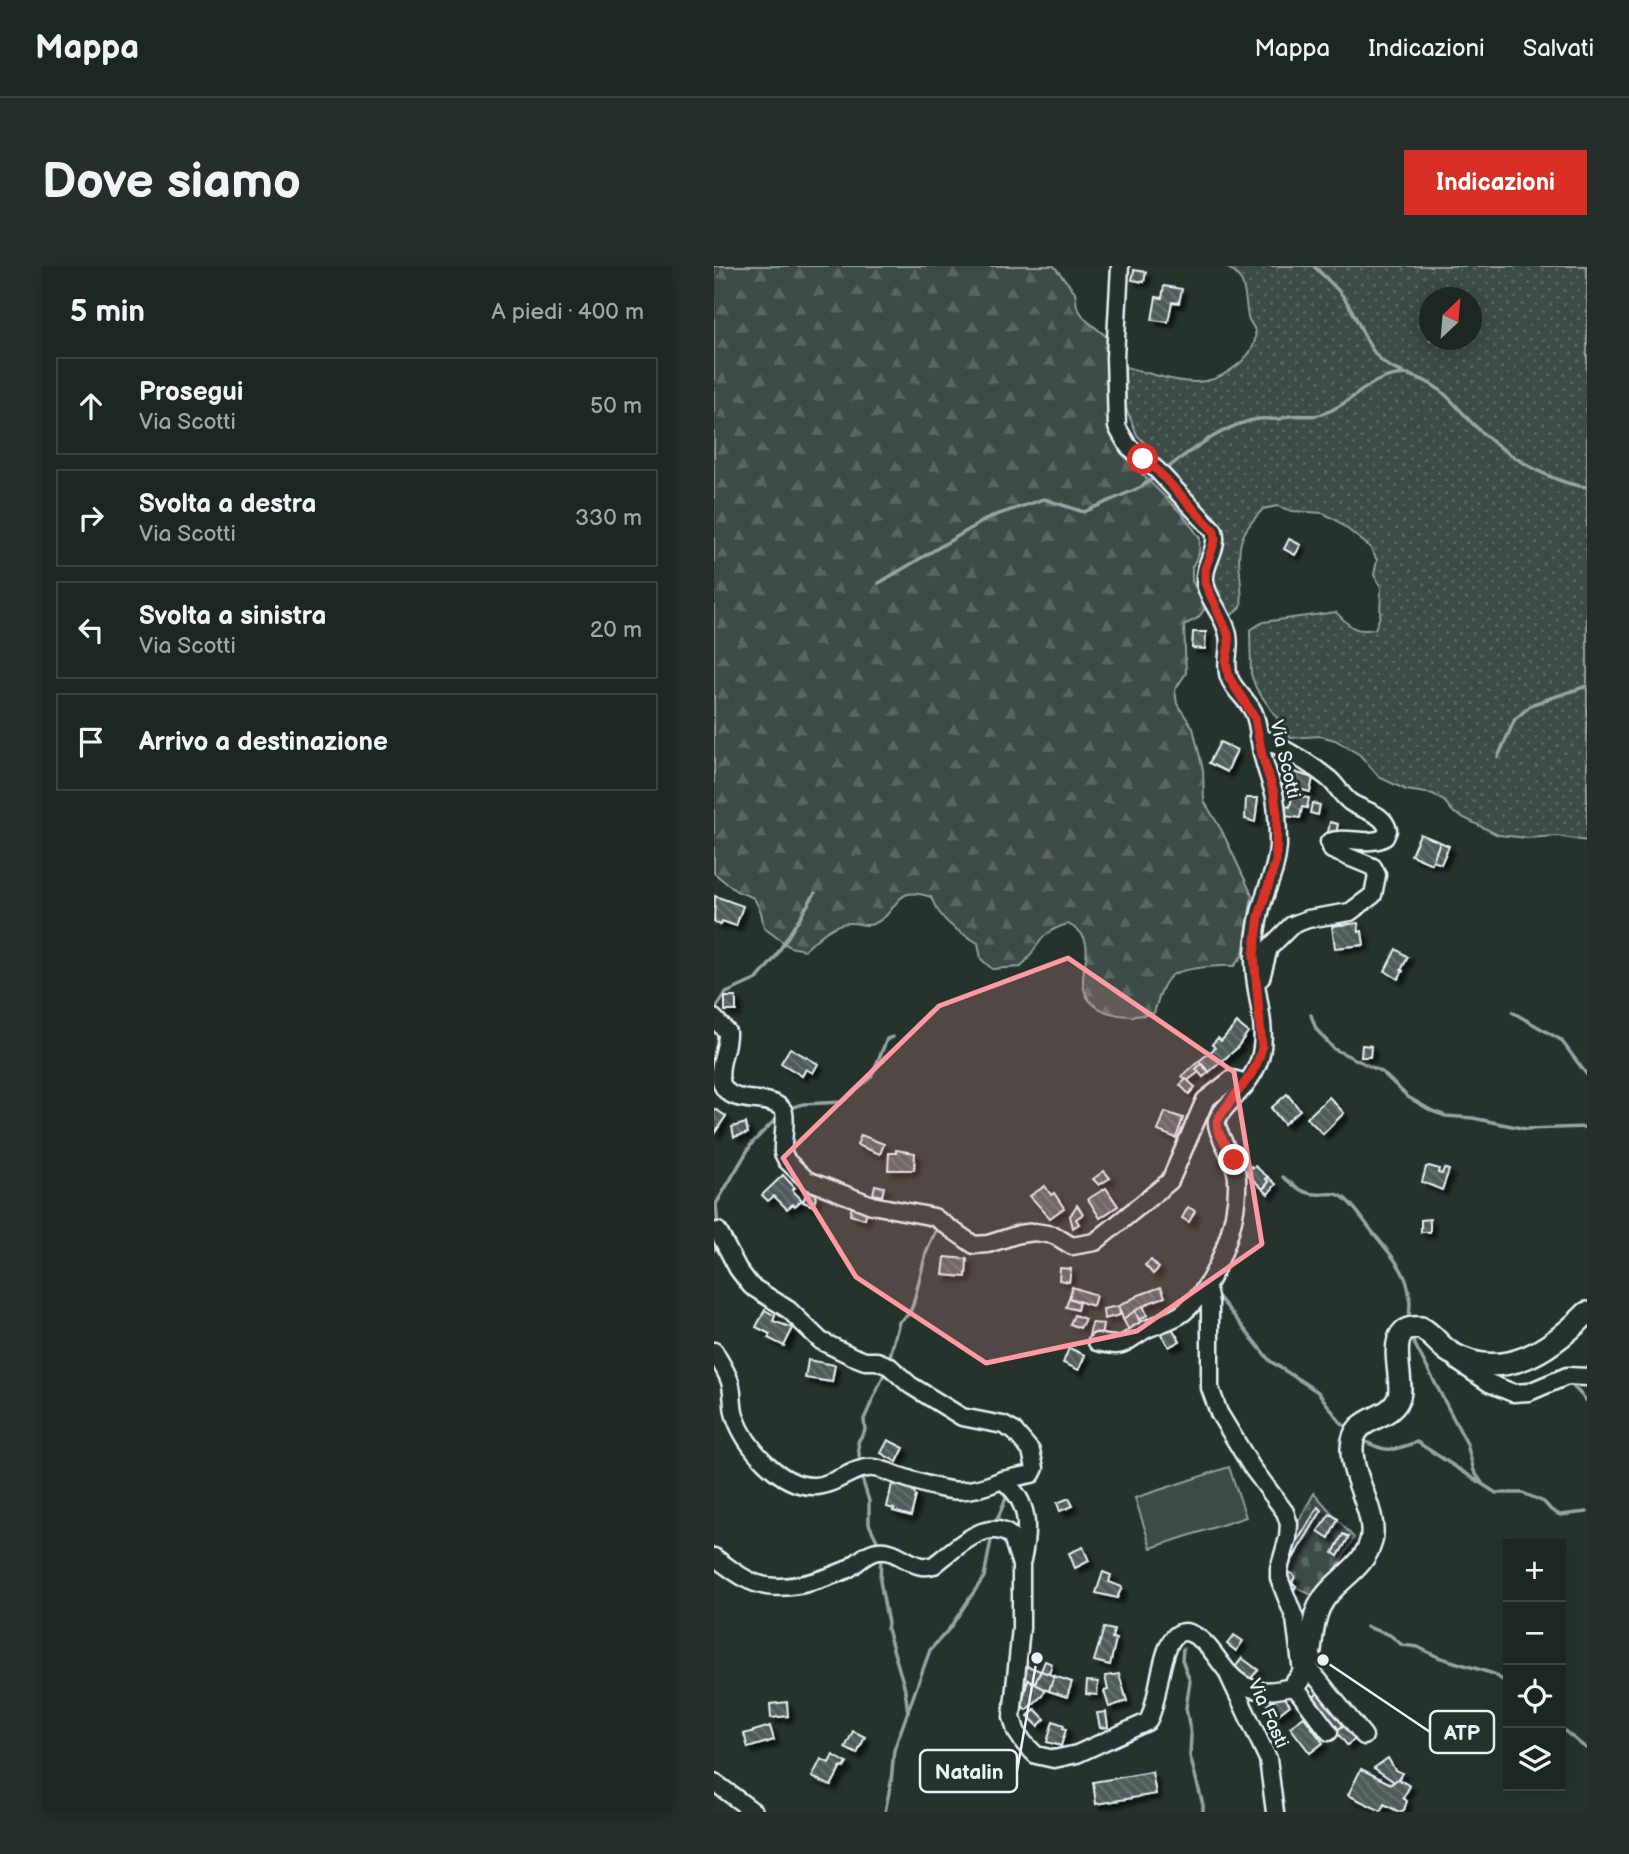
<!DOCTYPE html>
<html lang="it">
<meta charset="utf-8">
<style>
:root{--surface:#1c2622;--page:#252e2a;--text:#f1f3f6;--muted:#a0a5a5;--line:#3a4340;--accent:#d93025}
body{margin:0;font-family:"Balsamiq Sans",sans-serif;background:var(--page);color:var(--text)}
.controls{position:absolute;right:21px;bottom:21px;display:grid;overflow:hidden;border-radius:0px;box-shadow:0 4px 18px #0003}
.controls button{width:63px;height:63px;display:grid;place-items:center;padding:0;border:0;border-bottom:2px solid var(--line);background:var(--surface);color:var(--text);font:35px sans-serif}
.compass{position:absolute;left:705px;top:21px;width:63px;height:63px;border-radius:50%;background:var(--surface);box-shadow:0 4px 18px #0003;rotate:26deg}
.stop{position:absolute;width:21px;height:21px;margin:-16px;border:5px solid #d93025;border-radius:50%;background:#fff}
.stop.end{background:#d93025;border-color:#fff;box-shadow:0 2px 7px #0008}
.list{margin:0;padding:0;list-style:none}
h2{display:flex;justify-content:space-between;align-items:center;height:91px;margin:0;padding:0 28px;font-size:30px}
h2 small{font-size:23px;font-weight:400;color:var(--muted)}
.list li{display:grid;grid-template-columns:46px 1fr auto;gap:21px;align-items:center;box-sizing:border-box;height:98px;margin:0 14px 14px;padding:0 14px;border:2px solid var(--line);border-radius:0px}
.list b{display:block;font-size:26px;white-space:nowrap}
.list p{margin:0;font-size:23px;white-space:nowrap;color:var(--muted)}
.list em{font-size:23px;font-style:normal;color:var(--muted)}
.icon{flex:none;width:38px;height:38px;fill:none;stroke:currentColor;stroke-width:2;stroke-linecap:round;stroke-linejoin:round}
.map{position:relative;flex:none;width:873px;height:1546px;overflow:hidden;border-radius:0px}
header{display:flex;align-items:center;gap:42px;box-sizing:border-box;height:98px;padding:0 35px;background:var(--surface);border-bottom:2px solid var(--line)}
header strong{font-size:33px}
nav{display:flex;gap:38px;margin-inline-start:auto;font-size:24px}
.intro{display:flex;align-items:center;justify-content:space-between;box-sizing:border-box;height:168px;padding:0 42px}
h1{margin:0;font-size:49px}
.button{padding:18px 32px;border-radius:0px;background:var(--accent);color:#fff;font-size:24px;font-weight:700}
main{display:flex;gap:42px;padding:0 42px}
aside{flex:1;background:var(--surface);border-radius:0px;box-shadow:0 4px 18px #0003}
.map>svg:first-child{display:block}
</style>
<header>
<strong>Mappa</strong>
<nav><a>Mappa</a><a>Indicazioni</a><a>Salvati</a></nav>
</header>
<div class="intro"><h1>Dove siamo</h1><a class="button">Indicazioni</a></div>
<main>
<aside>
<h2>5 min<small>A piedi · 400 m</small></h2>
<ul class="list">
<li><svg class="icon" aria-label="ahead" viewBox="0 0 24 24"><path d="M12 20V5M6 11l6-6 6 6"/></svg><div><b>Prosegui</b><p>Via Scotti</p></div><em>50 m</em></li>
<li><svg class="icon" aria-label="right" viewBox="0 0 24 24"><path d="M7 20v-9h11M14 6l5 5-5 5"/></svg><div><b>Svolta a destra</b><p>Via Scotti</p></div><em>330 m</em></li>
<li><svg class="icon" aria-label="left" viewBox="0 0 24 24"><path d="M17 20v-9H6M10 6l-5 5 5 5"/></svg><div><b>Svolta a sinistra</b><p>Via Scotti</p></div><em>20 m</em></li>
<li><svg class="icon" aria-label="arrive" viewBox="0 0 24 24"><path d="M6 21V4h12l-3 4 3 4H6"/></svg><div><b>Arrivo a destinazione</b></div></li>
</ul>
</aside>
<div class="map">
<svg width="873" height="1546" viewBox="0 0 873 1546">
<defs>
<pattern id="grass-dots" width="8" height="8" patternUnits="userSpaceOnUse" patternTransform="scale(1.75)"><rect width="8" height="8" fill="#3e4b47"/><path d="M2 2h.1M6 6h.1" fill="none" stroke="#5a6562" stroke-width="1.8" stroke-linecap="round"/></pattern>
<pattern id="forest-firs" width="22" height="20" patternUnits="userSpaceOnUse" patternTransform="scale(1.75)"><rect width="22" height="20" fill="#3e4b47"/><path d="M5 1l3.5 6h-7zM16 11l3.5 6h-7z" fill="#5a6562"/></pattern>
<pattern id="cemetery-stones" width="16" height="16" patternUnits="userSpaceOnUse" patternTransform="scale(1.75)"><rect width="16" height="16" fill="#3e4b47"/><path d="M2 7V4a2 2 0 0 1 4 0v3zM10 15v-3a2 2 0 0 1 4 0v3z" fill="#5a6562"/></pattern>
<pattern id="building-back-hatch" width="6" height="6" patternUnits="userSpaceOnUse" patternTransform="scale(1.75)"><rect width="6" height="6" fill="#505c59"/><path d="M-1 5l2 2M0 0l6 6M5-1l2 2" fill="none" stroke="#697472"/></pattern>
<filter id="shadow"><feDropShadow dx="5" dy="5" stdDeviation="2" flood-color="#0009"/></filter>
</defs>
<rect width="100%" height="100%" fill="#26332d"/>
<filter id="ink" filterUnits="userSpaceOnUse"><feTurbulence type="fractalNoise" baseFrequency=".0143" numOctaves="2"/><feDisplacementMap in="SourceGraphic" scale="14" xChannelSelector="R" yChannelSelector="G"/><feConvolveMatrix kernelMatrix="1 2 1 2 8 2 1 2 1" color-interpolation-filters="sRGB"/></filter>
<g filter="url(#ink)">
<path fill="url(#grass-dots)" stroke="#939ea0" stroke-width="2" fill-rule="evenodd" d="M510,0H873V575L843,570L813,572L784,569L740,547L731,536L719,528L692,524L665,511L646,489L621,474L606,470L577,472L542,422L537,408L536,364L549,356L622,346C636,361 641,367 661,363L666,350L667,321L660,309L663,294L656,281L622,254L609,247L578,245L563,240L549,243C542,251 533,260 529,270C520,292 530,318 527,341L515,351L499,313L509,264L423,169L412,142L411,101C433,106 469,120 491,115C511,112 545,89 541,65C540,60 535,56 534,51C530,30 534,10 510,0ZM716,32H758V74H716Z"/>
<path fill="url(#forest-firs)" stroke="#939ea0" stroke-width="2" d="M0,0H340L361,26L363,41L371,53L393,71L395,159L408,188L469,249L486,272L485,287L478,301V315L492,341L484,352L470,359L472,407L461,424L463,438L479,462L489,504L490,535L508,565L538,629L529,689L520,700C506,699 472,702 460,708C448,715 444,735 440,747C414,754 371,750 369,716C368,704 375,690 372,678C370,667 363,663 354,658C324,666 326,680 307,701L278,703L267,693L264,677C243,665 226,655 217,631C177,617 187,647 159,658C151,661 145,657 137,657C119,656 103,673 91,684L76,681L50,662L47,646L40,632L22,625L0,607Z"/>
<path fill="url(#cemetery-stones)" stroke="#939ea0" stroke-width="2" d="M600,1227L640,1272L605,1333L574,1317L572,1306L588,1278L579,1272L580,1264Z"/>
<path fill="#3e4b47" stroke="#939ea0" stroke-width="2" d="M515,1201L532,1251L437,1282L421,1232Z"/>
<g fill="none" stroke-linecap="round" stroke-linejoin="round">
<g stroke="#98a3a5" stroke-width="3.5">
<path d="M600,0C610,11 623,21 631,33C650,60 653,96 688,106"/>
<path d="M695,109C727,118 736,134 758,157C784,184 835,217 873,221"/>
<path d="M451,204C475,185 514,157 545,153C552,152 559,154 566,153C570,152 573,150 576,150C587,148 598,152 608,148C642,137 653,108 695,108"/>
<path d="M165,317L276,251L330,233L370,246L427,221L442,210"/>
<path d="M784,491L801,453L819,438L873,420"/>
<path d="M0,745L12,727L43,713L60,693L101,627"/>
<path d="M798,746L847,774L873,809"/>
<path d="M597,749L602,763L620,783L668,806L694,831L718,845L732,850L759,852L812,863L873,861"/>
<path d="M73,843L89,838L128,836L157,811L173,773L179,771"/>
<path d="M569,911C578,918 589,928 602,928C612,929 620,925 629,931C641,940 651,957 661,969C685,999 702,1015 694,1056"/>
<path d="M4,961L2,938L38,877L65,850"/>
<path d="M0,984L4,976"/>
<path d="M500,1025L556,1095L604,1126L627,1157L634,1163"/>
<path d="M697,1071L753,1178L760,1205L768,1217"/>
<path d="M175,1094L185,1056L195,1048L199,1039L212,987L221,966"/>
<path d="M855,1116L873,1135"/>
<path d="M649,1174C671,1187 679,1185 703,1176L782,1227H809L830,1236L837,1244L846,1249L873,1246"/>
<path d="M146,1198L144,1176L151,1164L150,1153L172,1104"/>
<path d="M147,1209L155,1235V1258L165,1279"/>
<path d="M281,1259L294,1227"/>
<path d="M167,1290L166,1315L174,1357L173,1363L191,1423L194,1447"/>
<path d="M653,1361L676,1369L688,1379L704,1381L724,1391L780,1408L794,1418"/>
<path d="M469,1383L468,1394L476,1415L472,1442L477,1469L476,1490L489,1539V1546"/>
<path d="M847,1462L873,1483"/>
<path d="M171,1546L177,1516L180,1484L216,1384L235,1363L270,1311L278,1269"/>
</g>
</g>
<g fill="url(#building-back-hatch)" stroke="#e8f1f8" stroke-width="2" filter="url(#shadow)">
<path d="M420,4L432,6L430,16L418,14Z"/>
<path d="M450,20L468,23L465,37L458,36L454,56L438,54L442,31L448,32Z"/>
<path d="M575,273L587,279L581,289L570,283Z"/>
<path d="M479,366H492L491,383L478,382Z"/>
<path d="M506,476L523,484L513,506L495,497Z"/>
<path d="M570,494L577,496L574,504L599,512L596,526L563,517Z"/>
<path d="M578,530L595,532L593,542L588,541L586,552L571,550L572,540L576,541Z"/>
<path d="M532,532H544L541,556L531,553Z"/>
<path d="M598,537L606,539L604,549L596,547Z"/>
<path d="M616,556L624,558L622,568L614,566Z"/>
<path d="M706,568L726,576L718,598L697,589Z"/>
<path d="M726,576L735,580L727,598L719,595Z"/>
<path d="M1,630L29,640L22,660L8,655L7,659L0,656Z"/>
<path d="M644,657L645,666L648,665L650,679L621,682L618,660Z"/>
<path d="M682,683L694,691L687,704L689,705L684,713L671,705Z"/>
<rect x="11" y="731" width="11" height="14"/>
<path d="M523,757L534,766L522,783L495,806L485,795L501,782L498,778L504,772L507,775Z"/>
<path d="M648,779L657,780L656,791H647Z"/>
<path d="M76,782L104,798L99,807L92,803L88,810L67,797Z"/>
<path d="M485,795L487,798L482,803L485,806L473,815L468,810Z"/>
<path d="M487,798L495,806L489,811L482,803Z"/>
<path d="M472,813L481,821L475,828L466,819Z"/>
<path d="M573,828L586,844L570,858L557,842Z"/>
<path d="M615,831L630,847L609,868L593,852Z"/>
<path d="M1,843L12,850L0,868V844Z"/>
<path d="M451,846L469,852L462,872L444,865Z"/>
<path d="M32,857L34,867L20,871L18,861Z"/>
<path d="M147,869L170,878L166,888L143,879Z"/>
<path d="M182,884L201,887L200,904H174L175,887H182Z"/>
<path d="M537,900L539,902L541,900L554,911L552,913L555,916L549,923L531,906Z"/>
<path d="M715,900L725,903L724,907L728,908L730,902L735,904L728,924L708,916L712,901Z"/>
<path d="M390,905L396,912L385,919L379,913Z"/>
<path d="M69,909L81,922L78,924L88,934L81,940L79,938L73,943L60,930L54,935L48,929Z"/>
<path d="M554,911L562,918L554,928L549,923L555,916L552,913Z"/>
<path d="M161,919L170,921L168,930L159,928Z"/>
<path d="M331,920L337,929L340,927L350,942L336,952L316,930Z"/>
<path d="M392,922L404,940L386,952L374,933Z"/>
<path d="M93,925L103,928L99,940L89,936Z"/>
<path d="M363,939L369,948L362,953L365,958L359,962L356,950Z"/>
<path d="M138,940L153,944L151,953L136,949Z"/>
<path d="M474,941L481,945L475,956L468,952Z"/>
<path d="M716,953V966H707V954Z"/>
<path d="M231,991L253,993L252,1011L229,1009Z"/>
<path d="M437,994L445,1002L439,1008L431,999Z"/>
<path d="M346,1002L357,1003L355,1016L345,1014Z"/>
<path d="M358,1021L382,1029L379,1040L355,1032Z"/>
<path d="M447,1021L451,1031L437,1036L409,1053L405,1040L425,1029Z"/>
<path d="M355,1032L365,1036L363,1044L352,1041Z"/>
<path d="M405,1040L406,1049L390,1053L389,1043Z"/>
<path d="M429,1040L433,1049L424,1054L421,1045Z"/>
<path d="M51,1044L61,1050L59,1055L79,1062L70,1080L54,1072L56,1068L42,1061Z"/>
<path d="M421,1045L428,1060L416,1066L409,1053Z"/>
<path d="M360,1049L371,1053L366,1062L356,1058Z"/>
<path d="M378,1057L389,1058L387,1072L375,1070Z"/>
<path d="M456,1059L466,1075L455,1081L445,1065Z"/>
<path d="M355,1082L371,1089L365,1104L349,1097Z"/>
<path d="M94,1094L121,1099L118,1116L91,1112Z"/>
<path d="M174,1174L190,1182L183,1196L167,1187Z"/>
<path d="M178,1218L197,1222L202,1230L197,1250L179,1245L180,1243L173,1241Z"/>
<path d="M355,1232L359,1240L346,1245L343,1237Z"/>
<path d="M604,1241L608,1244L570,1307L566,1304Z"/>
<path d="M616,1248L624,1253L615,1272L604,1265Z"/>
<path d="M629,1268L635,1271L624,1290L619,1287Z"/>
<path d="M369,1281L375,1295L361,1302L355,1287Z"/>
<path d="M572,1304L581,1310L578,1317L582,1320L580,1324L570,1318L574,1310L570,1307Z"/>
<path d="M389,1306L397,1309L395,1316L408,1321L403,1332L382,1327Z"/>
<path d="M390,1362L400,1364L398,1372L402,1373L396,1399L380,1395Z"/>
<path d="M520,1369L529,1375L522,1385L513,1378Z"/>
<path d="M528,1392L544,1404L534,1416L519,1404Z"/>
<path d="M331,1395L338,1398L335,1408L327,1405Z"/>
<path d="M313,1400L327,1405L321,1416L314,1414L313,1419L309,1417Z"/>
<path d="M327,1405L340,1410L335,1425L320,1419Z"/>
<path d="M405,1408L413,1435L395,1441L390,1425L394,1424L391,1410Z"/>
<path d="M340,1410L358,1416L353,1431L335,1425Z"/>
<path d="M314,1414L331,1424L328,1430L312,1444L305,1436L309,1433Z"/>
<path d="M373,1415L384,1416L383,1429L372,1428Z"/>
<path d="M608,1424L633,1457L622,1465L597,1433Z"/>
<path d="M568,1428L576,1439L561,1451L553,1439Z"/>
<path d="M73,1436L74,1450L57,1452L56,1438Z"/>
<path d="M321,1443L331,1453L324,1460L314,1450Z"/>
<path d="M392,1446L394,1461L386,1462L383,1447Z"/>
<path d="M590,1451L609,1477L596,1487L576,1461Z"/>
<path d="M339,1455L350,1459L349,1462L352,1463L347,1480L333,1476Z"/>
<path d="M633,1457L644,1471L633,1479L622,1465Z"/>
<path d="M56,1460L60,1474L34,1482L30,1468Z"/>
<path d="M139,1465L151,1471L143,1488L131,1482Z"/>
<path d="M119,1489L133,1497L130,1502L127,1501L117,1520L98,1511L107,1493L115,1497Z"/>
<path d="M674,1492L681,1504L688,1507L682,1517L660,1502Z"/>
<path d="M647,1503L677,1518L684,1513L696,1520L689,1532L693,1535L690,1544L685,1546L670,1538L667,1545L634,1529Z"/>
<path d="M438,1506L442,1528L382,1538L379,1516Z"/>
</g>
<g fill="none" stroke-linecap="round" stroke-linejoin="round">
<defs>
<g id="minor">
<path d="M544,470C569,482 593,495 614,512C623,519 626,528 636,536C649,545 670,547 674,564L671,571C655,581 633,569 615,576L618,584L659,601L663,609L659,629L636,646L594,653L578,659L555,682L547,712"/>
<path d="M0,752L13,766C14,782 3,799 7,815C14,843 56,826 69,844C73,850 68,877 69,887L73,895L93,914L158,939L220,951L260,979L274,978L305,968L321,966L340,969L358,980L381,976L456,915L491,834L518,813L526,815L530,821"/>
<path d="M4,965L24,1003L37,1020L75,1044L107,1075L138,1090L151,1095H163L175,1100L196,1119L248,1151L289,1159L300,1165L317,1185L321,1202L318,1208L288,1214"/>
<path d="M493,1022L496,1037V1122L505,1147L537,1200L571,1246L575,1258L574,1272L565,1303V1312L581,1353L588,1406"/>
<path d="M383,1076C412,1083 409,1077 431,1064C443,1058 459,1055 470,1046C503,1018 525,955 523,912C522,894 500,865 503,854C506,846 514,839 519,833C531,820 543,806 547,788C554,756 538,721 540,688C541,667 545,645 552,626C558,610 563,597 564,580C564,563 564,544 560,527C556,514 551,500 548,487C545,474 545,457 539,445C532,432 520,425 515,411C510,397 517,383 514,369C511,351 497,338 492,321C486,300 506,284 500,265L443,204L414,180L403,161L401,91L406,0"/>
<path d="M0,1085C5,1094 11,1103 15,1113C20,1124 17,1138 21,1150C31,1180 66,1221 100,1220C121,1220 141,1199 160,1202C168,1203 177,1207 185,1210C227,1223 245,1233 288,1214C316,1235 315,1262 308,1294"/>
<path d="M744,1096L775,1117L799,1127L815,1126L853,1110L873,1111"/>
<path d="M0,1291C13,1300 26,1312 41,1317C68,1327 106,1315 132,1304C142,1299 152,1286 164,1285C185,1282 198,1306 220,1299C240,1284 273,1249 298,1271L307,1299V1362L298,1451L302,1465L310,1477L322,1489L340,1493L363,1488L433,1456C448,1437 444,1349 480,1369C491,1375 498,1385 506,1396C526,1425 547,1430 580,1420L615,1466"/>
<path d="M594,1401L650,1470"/>
<path d="M515,1410L554,1493L561,1546"/>
<path d="M0,1516L40,1546"/>
</g>
<path id="major" d="M580,1420C603,1398 592,1369 605,1341C618,1314 649,1305 657,1275C664,1247 637,1213 638,1182C639,1147 676,1157 685,1131C691,1112 667,1057 707,1062C719,1068 726,1081 737,1087C789,1117 836,1084 873,1047"/>
</defs>
<use href="#minor" stroke="#e8f1f8" stroke-width="21"/>
<use href="#major" stroke="#e8f1f8" stroke-width="26"/>
<use href="#minor" stroke="#26332d" stroke-width="16"/>
<use href="#major" stroke="#26332d" stroke-width="21"/>
</g>
</g>
<g fill="none" stroke-linecap="round" stroke-linejoin="round" filter="url(#ink)">
<path stroke="#d93025" stroke-width="9" d="M429,193L443,204L500,265L501,274L491,303V317L514,368L515,378L512,396L515,412L541,452L548,489L560,527L563,549L562,595L545,650L540,689L548,781C542,812 518,828 503,855L504,865L520,894"/>
</g>
<path fill="#ff9aa2" fill-opacity="0.2" stroke="#ff9aa2" stroke-width="5" stroke-linejoin="round" d="M354,692L520,806L548,978L423,1065L272,1097L142,1011L69,892L225,740Z"/>
<g text-anchor="middle" stroke-width="6" stroke-linejoin="round" paint-order="stroke">
<g font-size="19" fill="#e8f1f8" stroke="#26332d">
<text transform="translate(572 493) rotate(77)" y="7">Via Scotti</text>
<text transform="translate(555 1447) rotate(66)" y="7">Via Fasti</text>
</g>
</g>
<path fill="none" stroke="#e8f1f8" stroke-width="2.5" d="M609 1394L716 1466M323 1392L303 1505"/>
<g fill="#e8f1f8" stroke="#26332d" stroke-width="2.5">
<circle cx="609" cy="1394" r="7"/>
<circle cx="323" cy="1392" r="7"/>
</g>
<g fill="#26332d" stroke="#e8f1f8" stroke-width="2.5">
<rect x="716" y="1445" width="64" height="42" rx="7"/>
<rect x="206" y="1484" width="97" height="42" rx="7"/>
</g>
<g font-size="21" text-anchor="middle" font-weight="bold" fill="#e8f1f8">
<text x="748" y="1474">ATP</text>
<text x="255" y="1513">Natalin</text>
</g>
</svg>
<div class="controls">
<button>+</button>
<button>−</button>
<button><svg class="icon" aria-label="locate" viewBox="0 0 24 24"><circle cx="12" cy="12" r="6"/><path d="M12 2v4M12 18v4M2 12h4M18 12h4"/></svg></button>
<button><svg class="icon" aria-label="layers" viewBox="0 0 24 24"><path d="M12 4l9 5-9 5-9-5zM3 14l9 5 9-5"/></svg></button>
</div>
<svg class="compass" viewBox="-18 -18 36 36"><path d="M0-13l5 13h-10z" fill="#e53935"/><path d="M0 13l5-13h-10z" fill="#a0a5a5"/></svg>
<div class="stop" style="left:429px;top:193px"></div>
<div class="stop end" style="left:520px;top:894px"></div>
</div>
</main>
